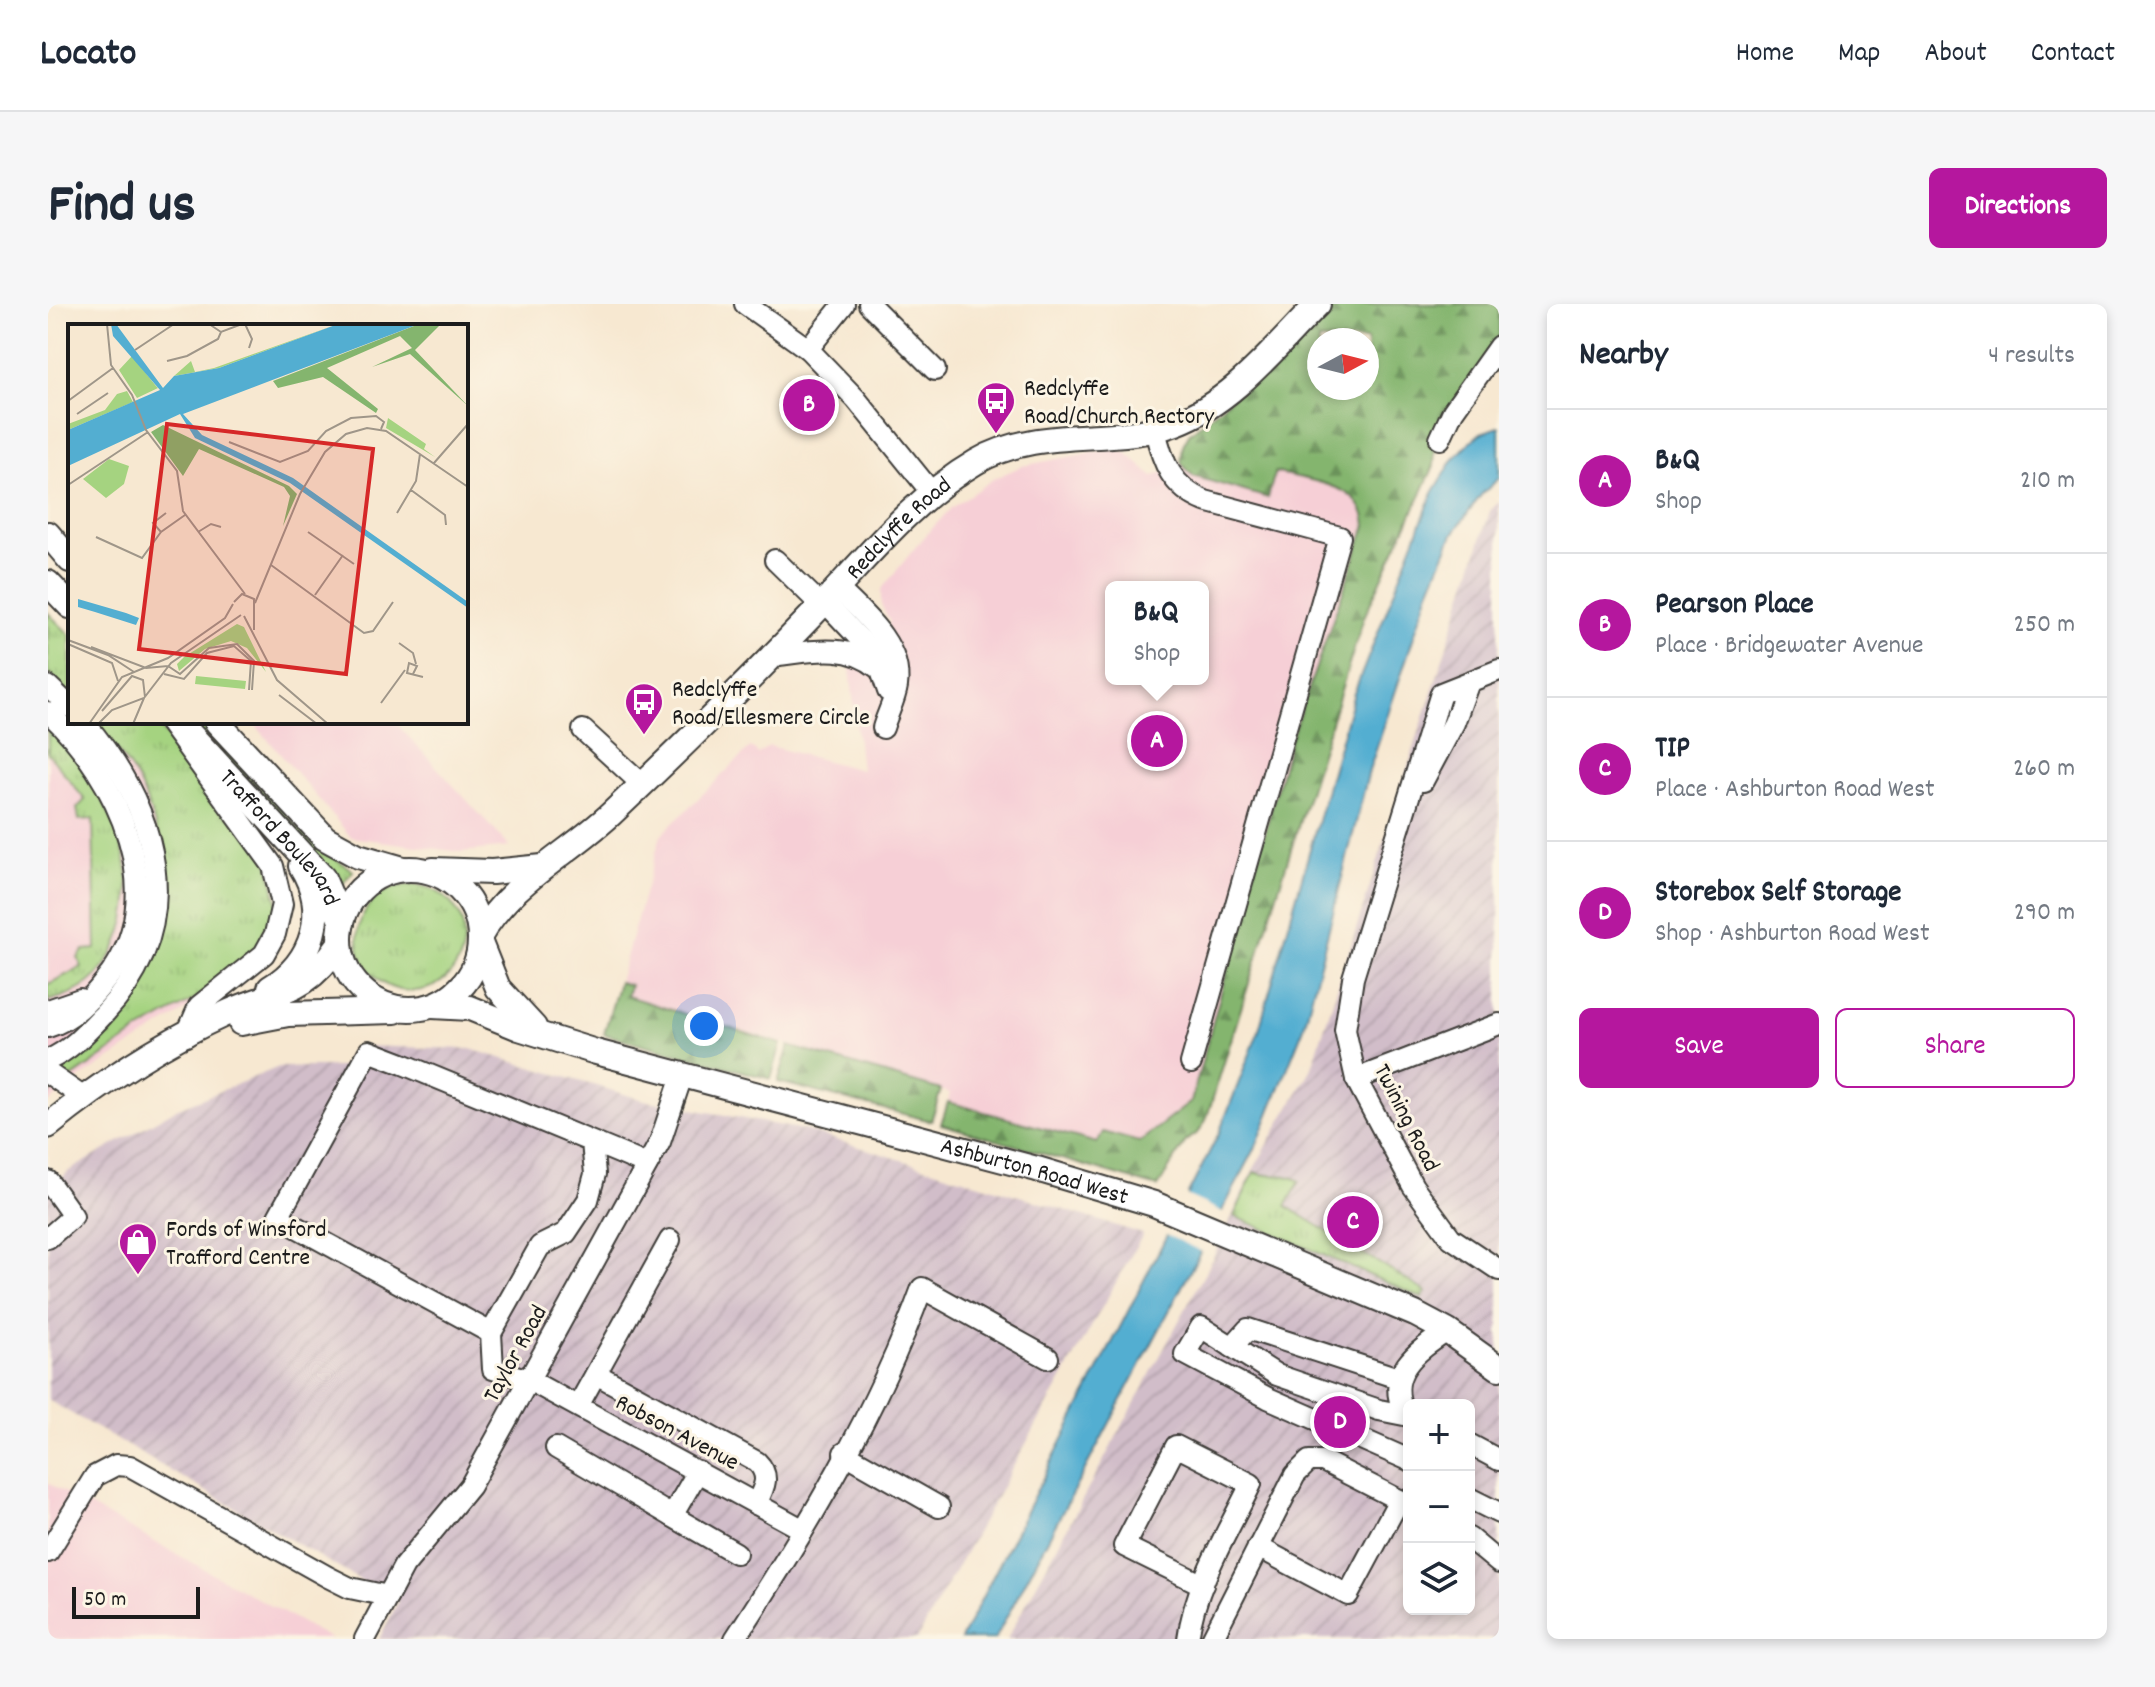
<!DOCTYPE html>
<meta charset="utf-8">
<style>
:root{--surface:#fff;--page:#f6f6f7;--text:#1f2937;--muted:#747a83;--line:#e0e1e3;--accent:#b5179e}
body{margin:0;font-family:Dekko,sans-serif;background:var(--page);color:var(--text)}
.controls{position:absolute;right:24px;bottom:24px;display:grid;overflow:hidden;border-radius:12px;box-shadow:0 4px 12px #0003}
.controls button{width:72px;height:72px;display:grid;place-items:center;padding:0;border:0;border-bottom:2px solid var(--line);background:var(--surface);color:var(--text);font:40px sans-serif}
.compass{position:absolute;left:1259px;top:24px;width:72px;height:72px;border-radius:50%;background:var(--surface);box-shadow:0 4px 12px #0003;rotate:83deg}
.scale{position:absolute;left:24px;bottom:20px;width:128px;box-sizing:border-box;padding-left:8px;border:4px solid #1c1c1c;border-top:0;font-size:22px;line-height:28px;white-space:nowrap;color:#1c1c1c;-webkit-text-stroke:6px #fcf5e5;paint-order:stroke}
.you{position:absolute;left:656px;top:722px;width:28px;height:28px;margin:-20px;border:6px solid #fff;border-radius:50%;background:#1a73e8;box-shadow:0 0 0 12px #1a73e833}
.badge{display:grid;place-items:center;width:52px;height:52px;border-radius:50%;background:var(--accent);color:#fff;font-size:26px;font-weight:700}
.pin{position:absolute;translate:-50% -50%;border:4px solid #fff;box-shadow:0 2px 8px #0006}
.popup{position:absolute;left:1057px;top:277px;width:104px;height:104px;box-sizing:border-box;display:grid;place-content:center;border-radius:12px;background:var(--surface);filter:drop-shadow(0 2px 6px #0005);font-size:26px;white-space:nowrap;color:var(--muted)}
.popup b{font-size:30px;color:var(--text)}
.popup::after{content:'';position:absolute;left:50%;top:100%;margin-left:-16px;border:16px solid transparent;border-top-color:var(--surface)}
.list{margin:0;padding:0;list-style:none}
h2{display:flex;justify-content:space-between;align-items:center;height:104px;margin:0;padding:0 32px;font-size:34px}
h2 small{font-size:26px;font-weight:400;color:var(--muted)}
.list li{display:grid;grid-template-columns:52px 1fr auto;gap:24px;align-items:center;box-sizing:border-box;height:144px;padding:0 32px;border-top:2px solid var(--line)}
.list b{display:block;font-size:30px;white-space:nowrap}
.list p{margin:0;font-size:26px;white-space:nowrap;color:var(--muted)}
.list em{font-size:26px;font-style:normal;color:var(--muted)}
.actions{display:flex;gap:16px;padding:24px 32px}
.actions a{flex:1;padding:18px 0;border:2px solid var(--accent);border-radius:12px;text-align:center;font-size:28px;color:var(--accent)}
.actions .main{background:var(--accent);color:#fff}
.icon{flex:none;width:44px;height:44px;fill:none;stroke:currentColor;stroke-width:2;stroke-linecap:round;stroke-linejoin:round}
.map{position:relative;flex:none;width:1451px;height:1335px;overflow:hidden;border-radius:12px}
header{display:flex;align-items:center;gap:48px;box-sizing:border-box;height:112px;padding:0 40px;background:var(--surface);border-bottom:2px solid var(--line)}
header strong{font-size:38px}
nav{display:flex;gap:44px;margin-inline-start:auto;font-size:28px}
.intro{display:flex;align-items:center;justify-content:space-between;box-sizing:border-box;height:192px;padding:0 48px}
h1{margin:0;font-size:56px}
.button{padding:20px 36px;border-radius:12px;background:var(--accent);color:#fff;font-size:28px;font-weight:700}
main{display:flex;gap:48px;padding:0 48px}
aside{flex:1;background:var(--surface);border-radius:12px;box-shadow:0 4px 12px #0003}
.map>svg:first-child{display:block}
</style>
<header>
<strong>Locato</strong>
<nav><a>Home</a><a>Map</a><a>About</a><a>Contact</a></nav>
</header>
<div class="intro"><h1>Find us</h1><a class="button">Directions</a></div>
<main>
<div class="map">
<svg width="1451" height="1335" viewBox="0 0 1451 1335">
<defs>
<pattern id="industrial-furrows" width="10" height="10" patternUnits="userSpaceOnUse" patternTransform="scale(2)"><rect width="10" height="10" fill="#d1bdc9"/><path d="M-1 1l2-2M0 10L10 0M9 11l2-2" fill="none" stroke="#b3a2ac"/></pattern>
<pattern id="grass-tufts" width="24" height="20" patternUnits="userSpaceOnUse" patternTransform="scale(2)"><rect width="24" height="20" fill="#a5d380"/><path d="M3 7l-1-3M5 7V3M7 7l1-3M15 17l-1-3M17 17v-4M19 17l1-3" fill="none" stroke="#8db56e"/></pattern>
<pattern id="forest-firs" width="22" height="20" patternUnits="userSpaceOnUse" patternTransform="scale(2)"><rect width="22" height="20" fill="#84b56e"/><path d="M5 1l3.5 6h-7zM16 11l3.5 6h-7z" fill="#6b925a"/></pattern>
</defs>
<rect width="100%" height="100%" fill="#fcf5e5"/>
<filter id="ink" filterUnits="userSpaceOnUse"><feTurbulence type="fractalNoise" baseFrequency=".0125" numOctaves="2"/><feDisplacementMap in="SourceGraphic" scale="16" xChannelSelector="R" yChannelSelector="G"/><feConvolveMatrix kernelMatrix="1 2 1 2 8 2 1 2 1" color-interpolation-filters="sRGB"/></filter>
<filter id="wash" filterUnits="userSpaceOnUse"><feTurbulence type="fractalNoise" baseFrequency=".006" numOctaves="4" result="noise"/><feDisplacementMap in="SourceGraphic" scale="32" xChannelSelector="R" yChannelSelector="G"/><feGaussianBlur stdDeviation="1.8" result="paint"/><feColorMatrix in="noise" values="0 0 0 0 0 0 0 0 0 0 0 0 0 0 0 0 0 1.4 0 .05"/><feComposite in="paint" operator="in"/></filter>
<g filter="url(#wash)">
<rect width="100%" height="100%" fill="#f7e8d1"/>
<g fill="#f6cfd6" fill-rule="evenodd">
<path d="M1066,144L1078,148L1105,173L1133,159L1138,166L1219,194L1227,168L1291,185L1307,194L1318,213L1314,238L1242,437L1143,798L1091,838L1055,828L1050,839L914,802L900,798L902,789L579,692L582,681L571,678L613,531L703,443L710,450L721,442L813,466L802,365L842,318L833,301V286L870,240L903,204L945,175L974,162ZM1063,283H1155V375H1063Z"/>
<path d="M0,321L22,344V418H94L222,652L32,774L0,799Z"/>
<path d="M205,418H347L462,543L413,548L303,533Z"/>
<path d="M0,1179L47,1205L283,1335H0Z"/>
</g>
<g fill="url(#industrial-furrows)" fill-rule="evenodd">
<path d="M1451,198V1335H959L1164,956L1205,866L1263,766L1442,207ZM1361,1101H1421V1305H1361Z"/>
<path d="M311,742L422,745L596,796L756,826L1095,930L869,1335H331L350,1298L0,1096V888L21,867L126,806L231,763H299Z"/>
</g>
<g fill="url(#grass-tufts)" stroke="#60784e" stroke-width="2">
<path d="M0,309L22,331V392L0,369Z"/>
<path d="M47,418H107L219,553L234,620L191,670L92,726L0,790V774C70,710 137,652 114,547C108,523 100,494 87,472C76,453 60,436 47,418Z"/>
<path d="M145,418H155L261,536L305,567L293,582Z"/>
<path d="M0,420C52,479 105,563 68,642C53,674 34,689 0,697V680L34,663L30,654L36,646L48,645L45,515L31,516L29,504L37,496L0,449Z"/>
<circle cx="363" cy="634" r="53"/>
<path d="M1206,868C1222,875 1236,867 1252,877L1238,902L1378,988L1374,994L1186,912Z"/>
</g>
<g fill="url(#forest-firs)" stroke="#506845" stroke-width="2" fill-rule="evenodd">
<path d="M1283,0H1451V31L1447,43L1387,137L1386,162L1316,313L1158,816L1151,828L1138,837L1110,883L893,820L900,798L1049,839L1055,828L1091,838L1143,798L1242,437L1318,222C1316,179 1261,177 1227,168L1220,194L1145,172L1133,159L1135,141L1141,130L1193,86ZM1271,36H1319V84H1271Z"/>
<path d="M571,678L582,681L579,692L733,740L723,775L556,730Z"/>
<path d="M741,742L893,786L883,817L730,778Z"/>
</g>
<path fill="#53aed1" stroke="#386576" stroke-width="2" d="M1451,123V174L1433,191L1405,230L1381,287L1321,467L1256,723L1207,845L947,1335H913L1171,829L1210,729L1306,389L1385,189L1405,156L1421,139L1433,129Z"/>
<path fill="#f7e8d1" d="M1136,890L1177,909L1157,949L1116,930Z"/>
</g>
<g filter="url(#ink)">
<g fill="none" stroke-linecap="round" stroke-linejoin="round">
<defs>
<g id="minor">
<path d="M697,0L760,45L808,95L884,189"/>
<path d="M821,0L887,66"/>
<path d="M760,45L796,0"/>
<path d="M1107,125C1114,158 1124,184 1157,197L1292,233L1143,759"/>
<path d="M1392,135L1405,107L1451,42"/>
<path d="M727,256L773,301"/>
<path d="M789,284C815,309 855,342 849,382C847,396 839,410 835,424"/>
<path d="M777,298L828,352L840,387"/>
<path d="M723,352C760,348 799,337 830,364"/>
<path d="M1451,366L1393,389L1305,674L1297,726L1308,775L1365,882L1403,934L1451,966"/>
<path d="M0,382L22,403"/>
<path d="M0,408C69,472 127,593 57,677C42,696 24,716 0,723"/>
<path d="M121,418L225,562L234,600L227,630L216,650L151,702L138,732"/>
<path d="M535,426L594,480"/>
<path d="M1375,477L1406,419L1421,378"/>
<path d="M0,706L32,695"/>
<path d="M0,756C23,746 39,728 56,710C142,618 111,506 36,418"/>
<path d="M0,769L36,794"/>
<path d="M1308,775L1451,720"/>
<path d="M544,838L547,870L540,896L518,929L492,942L443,1029L230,913L321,747L355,760L571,849L599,861"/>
<path d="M0,877L25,912L0,934"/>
<path d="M443,1029L445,1065L481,1076L754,1225"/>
<path d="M1184,1043L1200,1025L1350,1074"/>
<path d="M548,1070L709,1158C723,1172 716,1184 708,1200"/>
<path d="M530,1102L622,936"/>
<path d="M1357,1110C1336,1070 1368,1048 1399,1027"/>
<path d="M1361,1112L1331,1106L1229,1071L1153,1023L1137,1050L1220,1094L1361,1156"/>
<path d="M1421,1140L1451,1156"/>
<path d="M508,1144L624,1212L650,1167"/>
<path d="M796,1149L891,1203"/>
<path d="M1421,1194L1451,1209"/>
<path d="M624,1212L688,1249"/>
<path d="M1421,1234L1451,1259"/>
<path d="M1210,1243L1300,1291L1351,1196"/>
<path d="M0,1248L47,1172L68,1161L82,1162L280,1273L302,1284L340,1292"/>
<path d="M317,1335L356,1262L422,1182L612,838L634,772"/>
<path d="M687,1335C759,1225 829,1108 874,984L1000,1054"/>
<path d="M1140,1335C1147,1280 1179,1230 1203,1180L1128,1142L1076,1242L1155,1281"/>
<path d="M1164,1335L1247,1171L1261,1157H1275L1361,1201"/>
</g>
<g id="major">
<path d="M0,230L22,256"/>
<path d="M0,279L22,302"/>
<path id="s1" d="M131,418L275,574L294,619"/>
<path d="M169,418L277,534L310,552L355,565"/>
<circle cx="362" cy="635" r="70"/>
<path d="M385,566L444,568L494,563"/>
<path id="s2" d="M432,632C461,579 520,550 563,510C632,445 700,378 765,310C816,257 863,196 928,158C994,120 1063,143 1128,119C1185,98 1228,42 1270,0"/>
<path d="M432,639L450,684L486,723"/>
<path d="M222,684C266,657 281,607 253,562"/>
<path id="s3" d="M384,702L422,704L471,724L548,748L989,865L1106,900L1367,1010L1399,1027L1451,1064"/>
<path d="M193,719L240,710L347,707"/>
<path d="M0,822C54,778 117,737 181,708C234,684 255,693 292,639"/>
</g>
</defs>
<use href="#minor" stroke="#3d3b37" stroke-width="24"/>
<use href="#major" stroke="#3d3b37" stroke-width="28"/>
<use href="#minor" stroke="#fff" stroke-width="20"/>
<use href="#major" stroke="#fff" stroke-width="24"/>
</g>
</g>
<defs>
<symbol id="bus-pin" viewBox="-11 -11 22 30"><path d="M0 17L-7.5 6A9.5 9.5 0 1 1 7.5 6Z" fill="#b5179e" stroke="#fcf5e5"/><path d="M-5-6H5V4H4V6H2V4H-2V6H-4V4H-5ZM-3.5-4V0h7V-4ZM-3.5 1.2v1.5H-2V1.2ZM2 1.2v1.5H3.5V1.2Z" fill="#fff"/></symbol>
<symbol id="shop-pin" viewBox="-11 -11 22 30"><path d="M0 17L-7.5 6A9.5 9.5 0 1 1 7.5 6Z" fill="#b5179e" stroke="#fcf5e5"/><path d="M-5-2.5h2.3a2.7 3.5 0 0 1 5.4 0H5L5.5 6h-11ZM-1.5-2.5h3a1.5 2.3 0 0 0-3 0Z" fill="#fff"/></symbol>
</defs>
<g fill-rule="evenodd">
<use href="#bus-pin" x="926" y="75" width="44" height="60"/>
<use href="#bus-pin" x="574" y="376" width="44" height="60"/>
<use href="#shop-pin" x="68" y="916" width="44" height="60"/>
</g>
<g text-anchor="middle" stroke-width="6" stroke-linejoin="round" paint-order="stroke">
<g font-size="24" fill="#1c1c1c" stroke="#fcf5e5" text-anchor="start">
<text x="976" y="91">Redclyffe<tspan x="976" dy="28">Road/Church Rectory</tspan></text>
<text x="624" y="392">Redclyffe<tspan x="624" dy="28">Road/Ellesmere Circle</tspan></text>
<text x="118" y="932">Fords of Winsford<tspan x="118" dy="28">Trafford Centre</tspan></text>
</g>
<g font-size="24" fill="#1c1c1c" stroke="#fcf5e5">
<text dy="8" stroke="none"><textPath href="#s2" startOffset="586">Redclyffe Road</textPath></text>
<text dy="8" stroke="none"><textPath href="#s1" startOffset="154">Trafford Boulevard</textPath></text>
<text transform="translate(1360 813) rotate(63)" y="8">Twining Road</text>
<text dy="8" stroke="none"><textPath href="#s3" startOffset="626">Ashburton Road West</textPath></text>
<text transform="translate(466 1049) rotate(-61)" y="8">Taylor Road</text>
<text transform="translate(630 1127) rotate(28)" y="8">Robson Avenue</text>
</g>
</g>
<g transform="translate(20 20)">
<rect width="400" height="400" fill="#f7e8d1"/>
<path d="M270,0L151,44L106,52L123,37L127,48L146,44ZM64,32L88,62L90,64L69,74L51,46ZM59,67L65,78L0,106V100L37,86L49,70ZM320,94L358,120L356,125L367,133L318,104ZM169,300L176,303L198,348L179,324L163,317L137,325L111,347L109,340L116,333ZM128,352L178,357L177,365L127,360Z" fill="#a5d380"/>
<path d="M351,0H373L347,26L400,82L342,30L304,43L344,24L332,12L259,44L310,85L308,89L255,53L210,64L205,57ZM95,101L221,162L229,170L215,202L222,172L216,163L131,125L115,152L83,108Z" fill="#84b56e"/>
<path d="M41,135L61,142L56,160L38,174L15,155Z" fill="#a5d380"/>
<path d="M43,0H48L95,64L106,52L151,44L270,0H351L115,90L134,111L225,154L400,278V284L222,159L127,114L112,90L0,142V106L92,66L45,12ZM10,275L58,289L71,294L68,301L27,288L10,283Z" fill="#53aed1"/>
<path fill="none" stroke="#9f9689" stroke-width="2" d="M39,0L43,41L64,71L78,106L109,147L115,187L177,270M141,0L153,8L174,0M177,0L184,15L181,24M67,26L106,0M99,37L119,32L150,15L153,8M0,77L45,44M9,90L40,69M161,118L212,138L240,127L258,107L283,94L308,92L316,98L313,105M366,139L400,100M0,161L80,108M343,166L377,191L378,201M329,189L348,157L352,130M93,208L85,199L98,189M130,208L143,200L153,203M240,208L286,240M28,213L74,234L93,208L117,191M203,241L296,309L305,307L325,278M247,271L275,231M166,278L174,270L186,275V306M187,279L232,170L257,128L278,110L299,104L318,107L400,163M176,292L209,356L260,400M0,316L40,331L66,348M331,319L345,329L348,340M0,320L44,339L50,357M23,323L78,344L100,342L112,350L141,324L169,320L186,337L184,366M96,350L116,355L139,329L166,322L183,337L181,366M345,350L349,342L341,339L339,349L355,353M211,371L249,400M313,379L337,346M34,387L64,352L75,356L77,373M21,400L54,353L100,334L157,294L165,280M30,400L44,386L76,374L103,339L173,291M65,400L76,374"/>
<path fill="#d62828" fill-opacity="0.15" stroke="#d62828" stroke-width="4" d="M99,100L305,125L278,350L71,325Z"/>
<rect width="400" height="400" fill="none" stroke="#1c1c1c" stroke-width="4"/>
</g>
</svg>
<div class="controls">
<button>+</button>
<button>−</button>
<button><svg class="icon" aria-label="layers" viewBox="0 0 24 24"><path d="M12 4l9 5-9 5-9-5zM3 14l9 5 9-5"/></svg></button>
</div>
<svg class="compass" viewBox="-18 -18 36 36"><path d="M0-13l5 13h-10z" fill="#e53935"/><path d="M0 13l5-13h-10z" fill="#747a83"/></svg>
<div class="scale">50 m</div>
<div class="you"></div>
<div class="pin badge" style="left:1109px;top:437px">A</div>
<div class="popup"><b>B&amp;Q</b>Shop</div>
<div class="pin badge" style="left:761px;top:101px">B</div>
<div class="pin badge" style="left:1305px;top:918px">C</div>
<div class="pin badge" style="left:1292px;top:1118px">D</div>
</div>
<aside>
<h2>Nearby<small>4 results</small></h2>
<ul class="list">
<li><span class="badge">A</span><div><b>B&amp;Q</b><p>Shop</p></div><em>210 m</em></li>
<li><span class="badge">B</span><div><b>Pearson Place</b><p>Place · Bridgewater Avenue</p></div><em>250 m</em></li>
<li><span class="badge">C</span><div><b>TIP</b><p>Place · Ashburton Road West</p></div><em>260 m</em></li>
<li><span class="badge">D</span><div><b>Storebox Self Storage</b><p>Shop · Ashburton Road West</p></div><em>290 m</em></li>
</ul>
<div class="actions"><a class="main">Save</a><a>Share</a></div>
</aside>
</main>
